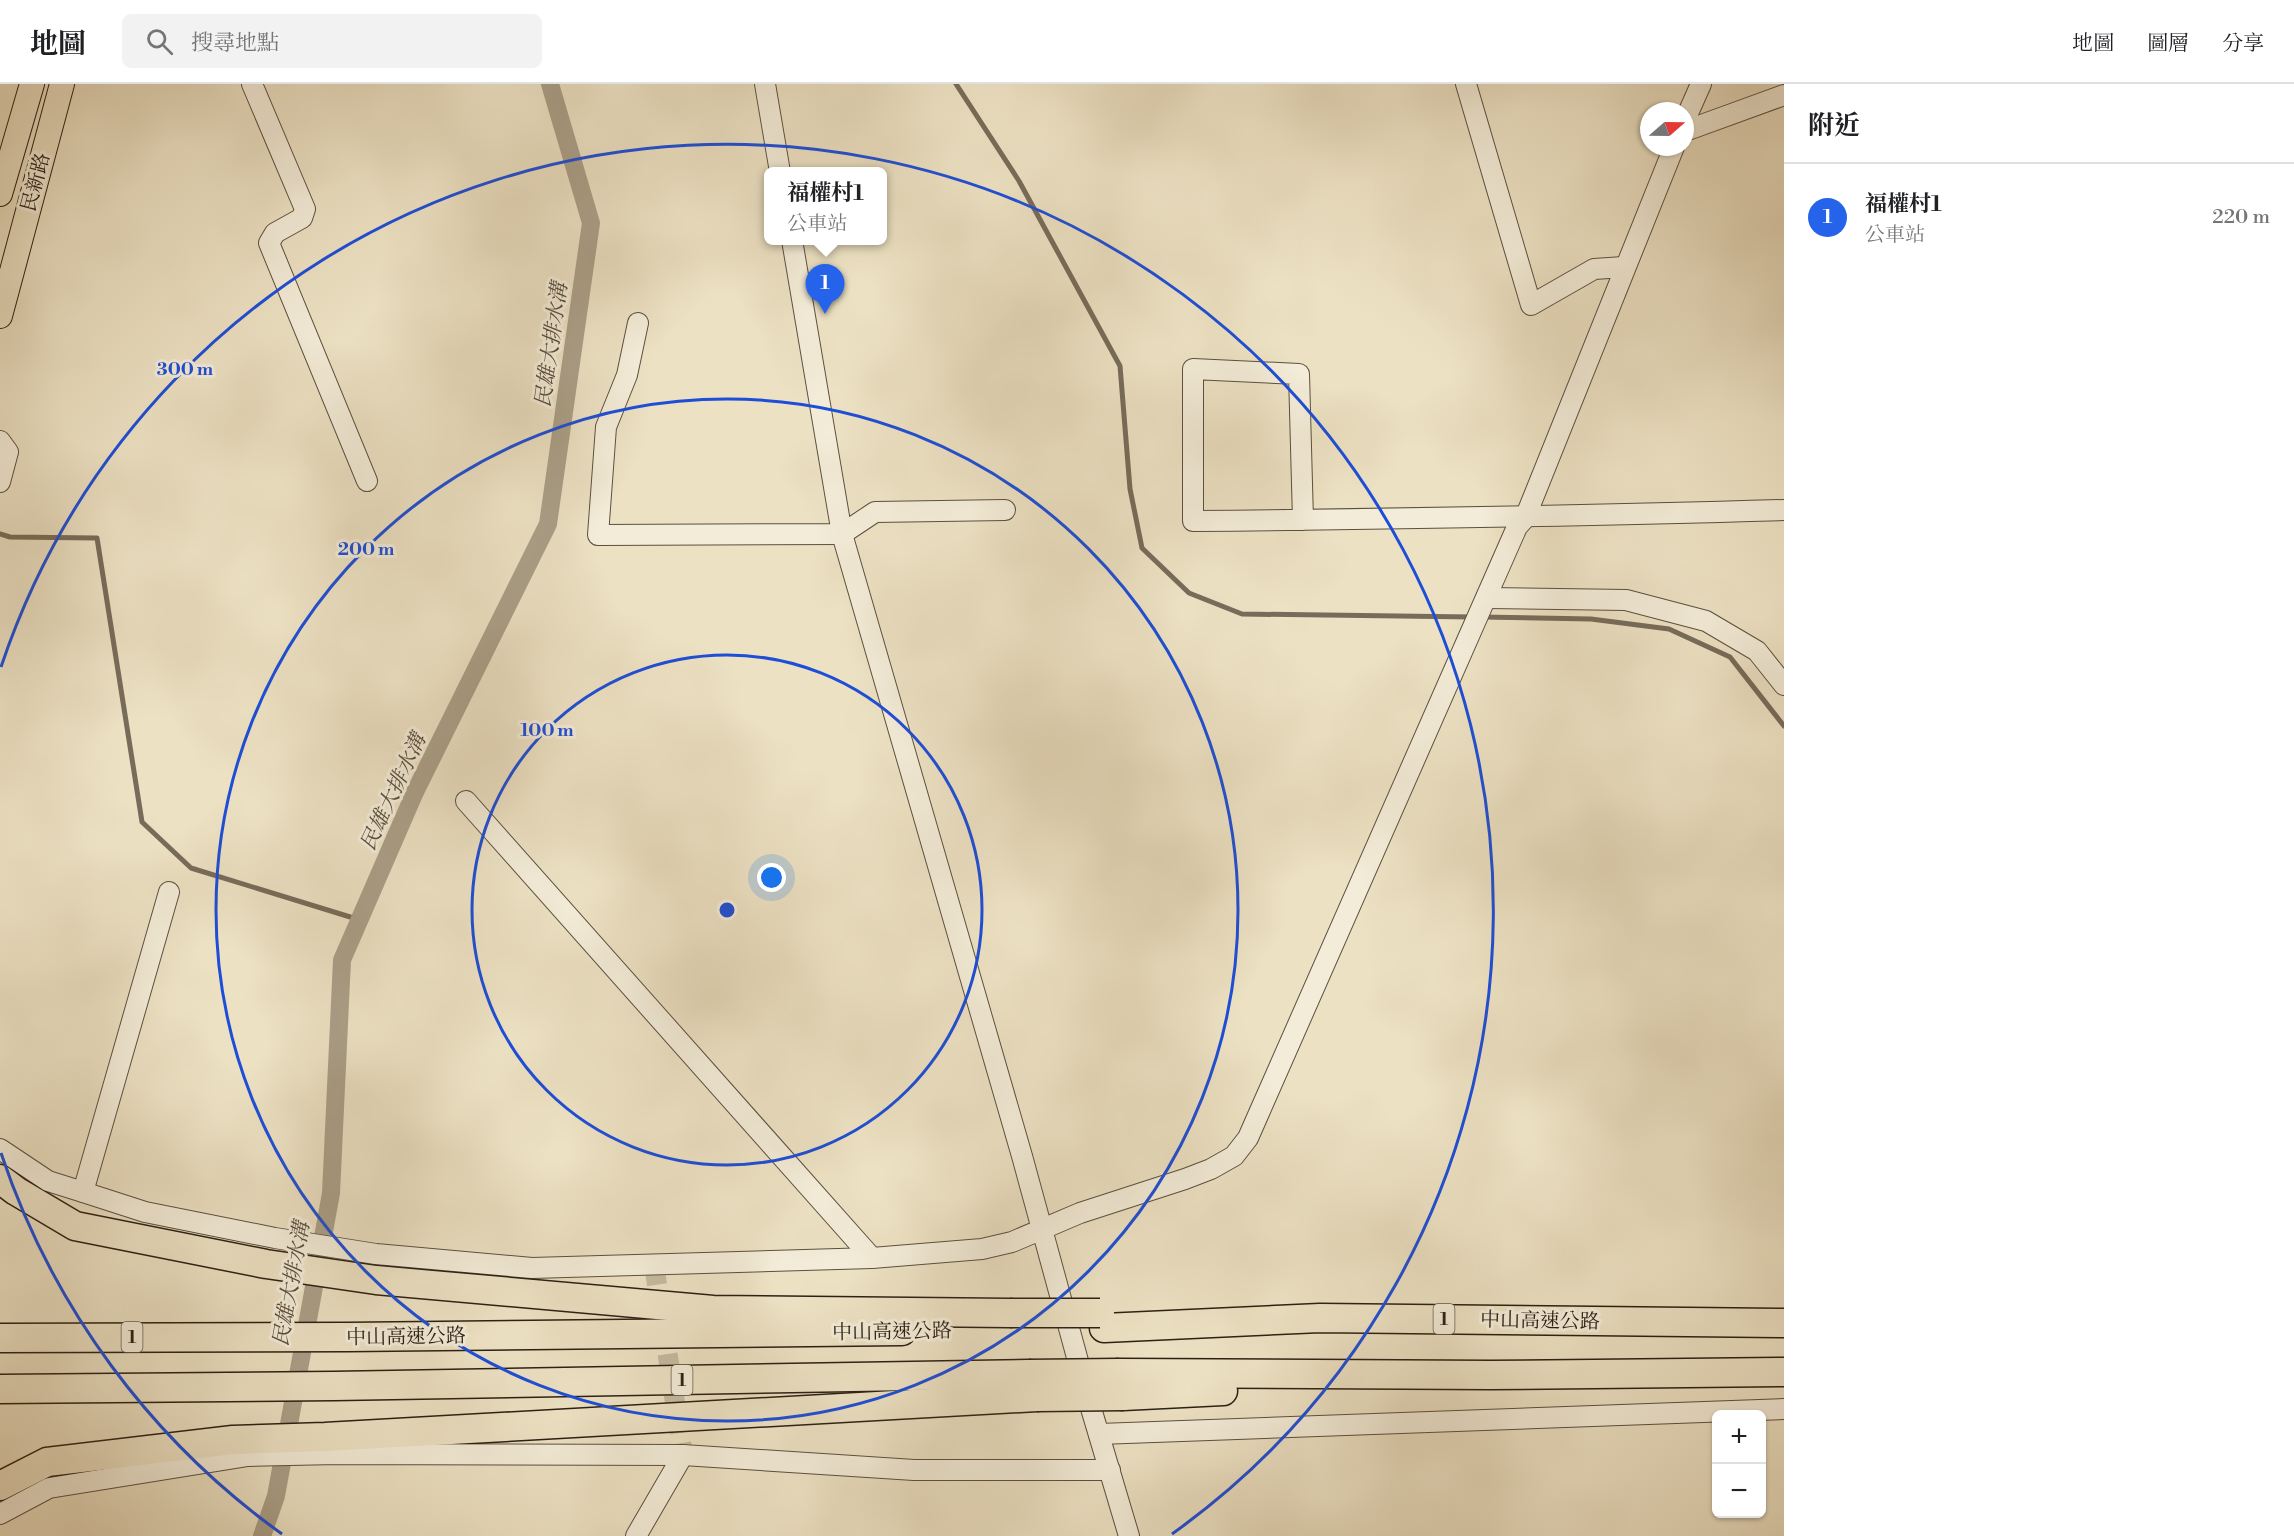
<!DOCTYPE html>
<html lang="zh-TW">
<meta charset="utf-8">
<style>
:root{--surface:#fff;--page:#f2f2f2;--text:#202124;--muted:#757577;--line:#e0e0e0;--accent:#2563eb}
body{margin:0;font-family:"Libre Bodoni","Noto Serif TC",serif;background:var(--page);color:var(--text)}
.controls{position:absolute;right:18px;bottom:18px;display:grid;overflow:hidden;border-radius:9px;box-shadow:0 2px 4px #0004}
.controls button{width:54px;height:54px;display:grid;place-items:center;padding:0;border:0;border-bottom:2px solid var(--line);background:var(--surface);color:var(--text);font:30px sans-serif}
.compass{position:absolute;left:1640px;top:18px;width:54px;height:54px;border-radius:50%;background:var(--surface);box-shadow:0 2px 4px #0004;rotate:70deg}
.you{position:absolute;left:772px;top:794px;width:21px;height:21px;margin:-15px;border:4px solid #fff;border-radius:50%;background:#1a73e8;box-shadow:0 0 0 9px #1a73e833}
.badge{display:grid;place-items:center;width:39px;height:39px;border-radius:50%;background:var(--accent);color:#fff;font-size:20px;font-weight:700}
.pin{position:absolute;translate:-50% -50px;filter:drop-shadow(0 2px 3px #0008)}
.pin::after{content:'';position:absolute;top:32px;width:21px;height:18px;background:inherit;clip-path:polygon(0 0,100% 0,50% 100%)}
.popup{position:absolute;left:764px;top:83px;width:123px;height:78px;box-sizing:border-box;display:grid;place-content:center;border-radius:9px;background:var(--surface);filter:drop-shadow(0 2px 4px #0005);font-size:20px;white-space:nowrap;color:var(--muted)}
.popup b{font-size:22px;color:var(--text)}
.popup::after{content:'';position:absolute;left:50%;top:100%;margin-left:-12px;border:12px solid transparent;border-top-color:var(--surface)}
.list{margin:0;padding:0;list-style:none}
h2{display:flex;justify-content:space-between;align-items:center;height:78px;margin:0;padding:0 24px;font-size:26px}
h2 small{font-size:20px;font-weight:400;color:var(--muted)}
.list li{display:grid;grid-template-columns:39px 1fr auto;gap:18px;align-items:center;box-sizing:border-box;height:108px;padding:0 24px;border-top:2px solid var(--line)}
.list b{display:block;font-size:22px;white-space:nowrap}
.list p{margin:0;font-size:20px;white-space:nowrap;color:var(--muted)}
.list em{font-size:20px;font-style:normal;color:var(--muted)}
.icon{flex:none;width:33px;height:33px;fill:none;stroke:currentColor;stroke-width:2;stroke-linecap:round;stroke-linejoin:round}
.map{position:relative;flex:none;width:1784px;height:1452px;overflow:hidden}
header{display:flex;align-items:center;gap:36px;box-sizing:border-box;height:84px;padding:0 30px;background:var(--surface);border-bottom:2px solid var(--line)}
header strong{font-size:28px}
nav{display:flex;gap:33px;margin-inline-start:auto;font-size:21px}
.search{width:420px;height:54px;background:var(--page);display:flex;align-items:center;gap:15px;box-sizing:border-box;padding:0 21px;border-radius:9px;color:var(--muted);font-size:22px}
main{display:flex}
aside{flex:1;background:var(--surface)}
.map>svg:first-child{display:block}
</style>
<header>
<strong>地圖</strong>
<div class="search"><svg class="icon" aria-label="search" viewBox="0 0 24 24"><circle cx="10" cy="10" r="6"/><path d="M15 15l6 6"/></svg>搜尋地點</div>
<nav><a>地圖</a><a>圖層</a><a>分享</a></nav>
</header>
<main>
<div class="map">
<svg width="1784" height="1452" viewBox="0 0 1784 1452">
<rect width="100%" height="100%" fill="#ece1c3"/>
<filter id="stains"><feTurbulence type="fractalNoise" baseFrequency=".00333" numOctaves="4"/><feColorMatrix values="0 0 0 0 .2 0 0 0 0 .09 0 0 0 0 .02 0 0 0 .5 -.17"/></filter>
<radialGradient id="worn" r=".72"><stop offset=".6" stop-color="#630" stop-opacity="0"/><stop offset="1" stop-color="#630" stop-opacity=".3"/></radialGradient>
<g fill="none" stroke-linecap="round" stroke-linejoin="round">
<g stroke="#776c5a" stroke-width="5">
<path d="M956,0L1019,97L1120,282L1130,405L1142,464L1189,509L1242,530L1472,533"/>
<path d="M0,450L10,453L97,454L142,738L191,784L360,836"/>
<path d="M1481,533L1591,535L1669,545L1730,573L1784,642"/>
</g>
<path stroke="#aa9f88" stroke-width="18" d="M262,1452L276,1412L331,1109L342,876L415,708L548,440L591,139L550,0"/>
<path stroke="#c5baa0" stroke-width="20" stroke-dasharray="20 10" stroke-linecap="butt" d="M654,1181L683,1371"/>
<defs>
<g id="minor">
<path d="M252,0L305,125L302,134L275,149L269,159L367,397"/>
<path d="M765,0L780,88"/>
<path d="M1466,0L1531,221L1594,185L1624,183"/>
<path d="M1685,36L1701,0"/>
<path d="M1685,47L1784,11"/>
<path d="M792,156L842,450L1022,1072L1090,1321L1129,1452"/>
<path d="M638,239L627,291L606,343L598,451L842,450L875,428L1005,426"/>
<path d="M0,357L8,368L0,398"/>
<path d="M1303,436L1299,290L1193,285V437C1390,435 1587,432 1784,426"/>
<path d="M1487,514L1626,516L1706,537L1757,567L1784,601"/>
<path d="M466,717L872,1174"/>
<path d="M0,1065L48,1097L83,1108L169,808"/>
<path d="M83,1108L145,1128L275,1154L376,1170L532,1184L872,1174L982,1165L1012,1158L1080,1129L1185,1095L1211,1085L1234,1072L1248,1054L1259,1029L1517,443L1525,434L1674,63"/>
<path d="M1099,1350L1784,1325"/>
<path d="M0,1430L49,1404L248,1372L337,1370L683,1371L914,1386H1110"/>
<path d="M636,1452L683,1371"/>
</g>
<g id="major">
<path d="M0,110L32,0"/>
<path d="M0,232L62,0"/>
</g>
<g id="highway">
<path d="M0,1095L16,1107L75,1142L266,1180L376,1196L713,1226L1010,1229"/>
<path d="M1104,1244L1320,1234L1784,1239"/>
<path d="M0,1254L348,1253L902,1247"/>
<path d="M1119,1289L1490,1291L1784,1288"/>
<path d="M0,1305L334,1302L1029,1290"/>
<path d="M1123,1312L1223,1307"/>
<path d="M0,1402L47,1378L233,1356L325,1353L1037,1313"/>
</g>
</defs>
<use href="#minor" stroke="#5b5040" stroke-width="22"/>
<use href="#major" stroke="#2b2014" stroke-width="26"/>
<use href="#highway" stroke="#2b2014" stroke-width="31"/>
<use href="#minor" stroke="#f3ecd8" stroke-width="20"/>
<use href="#major" stroke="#ece1c3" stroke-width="24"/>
<use href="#highway" stroke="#ece1c3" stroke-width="28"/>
<defs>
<g id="highway-bridge">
<path d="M1010,1229H1100"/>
<path d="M1029,1290L1119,1289"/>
<path d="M1037,1313L1123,1312"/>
</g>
</defs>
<use href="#highway-bridge" stroke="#2b2014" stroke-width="31" stroke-linecap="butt"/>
<use href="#highway-bridge" stroke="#ece1c3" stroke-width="28"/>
</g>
<g fill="none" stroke="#1d4ed8" stroke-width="3">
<circle cx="727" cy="826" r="255"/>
<circle cx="727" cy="826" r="511"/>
<path d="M282 1450A766 766 0 0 1 1 1069M1 583A766 766 0 1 1 1172 1450"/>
</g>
<g text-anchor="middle" stroke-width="6" stroke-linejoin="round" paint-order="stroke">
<g fill="#f3ecd8" stroke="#675d4f" stroke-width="1.5">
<rect x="1433.5" y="1220" width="21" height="30" rx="4.5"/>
<rect x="121.5" y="1238" width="21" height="30" rx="4.5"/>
<rect x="671.5" y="1281" width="21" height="30" rx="4.5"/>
</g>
<g font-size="18" font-weight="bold" fill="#2b2014">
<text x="1444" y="1241">1</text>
<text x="132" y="1259">1</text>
<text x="682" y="1302">1</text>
</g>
<g font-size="20" fill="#2b2014" stroke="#f3ecd8">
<text transform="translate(35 98) rotate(-75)" y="7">民新路</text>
<text transform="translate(1540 1236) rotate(1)" y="7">中山高速公路</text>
<text transform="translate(892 1247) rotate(-1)" y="7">中山高速公路</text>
<text transform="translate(406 1252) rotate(-1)" y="7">中山高速公路</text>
</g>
<g font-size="21" font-style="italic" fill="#574c3d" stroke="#f3ecd8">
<text transform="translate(551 261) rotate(-82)" y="7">民雄大排水溝</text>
<text transform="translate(393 708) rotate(-65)" y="7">民雄大排水溝</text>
<text transform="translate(291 1200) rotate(-80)" y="7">民雄大排水溝</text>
</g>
</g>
<circle cx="727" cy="826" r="9" fill="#1d4ed8" stroke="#f3ecd8" stroke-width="3"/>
<g font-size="18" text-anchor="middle" font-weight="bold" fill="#1d4ed8" stroke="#f3ecd8" stroke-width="6" stroke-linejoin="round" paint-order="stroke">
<text x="185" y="291">300 m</text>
<text x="366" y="471">200 m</text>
<text x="547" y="652">100 m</text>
</g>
<rect width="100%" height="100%" filter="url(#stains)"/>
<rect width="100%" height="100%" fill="url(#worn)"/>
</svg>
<div class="controls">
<button>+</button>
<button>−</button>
</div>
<svg class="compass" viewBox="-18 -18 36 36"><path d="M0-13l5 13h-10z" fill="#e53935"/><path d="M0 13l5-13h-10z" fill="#757577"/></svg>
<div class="you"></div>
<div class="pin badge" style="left:825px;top:230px">1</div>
<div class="popup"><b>福權村1</b>公車站</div>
</div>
<aside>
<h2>附近<small></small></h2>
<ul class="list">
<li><span class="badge">1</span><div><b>福權村1</b><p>公車站</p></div><em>220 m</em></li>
</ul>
</aside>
</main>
